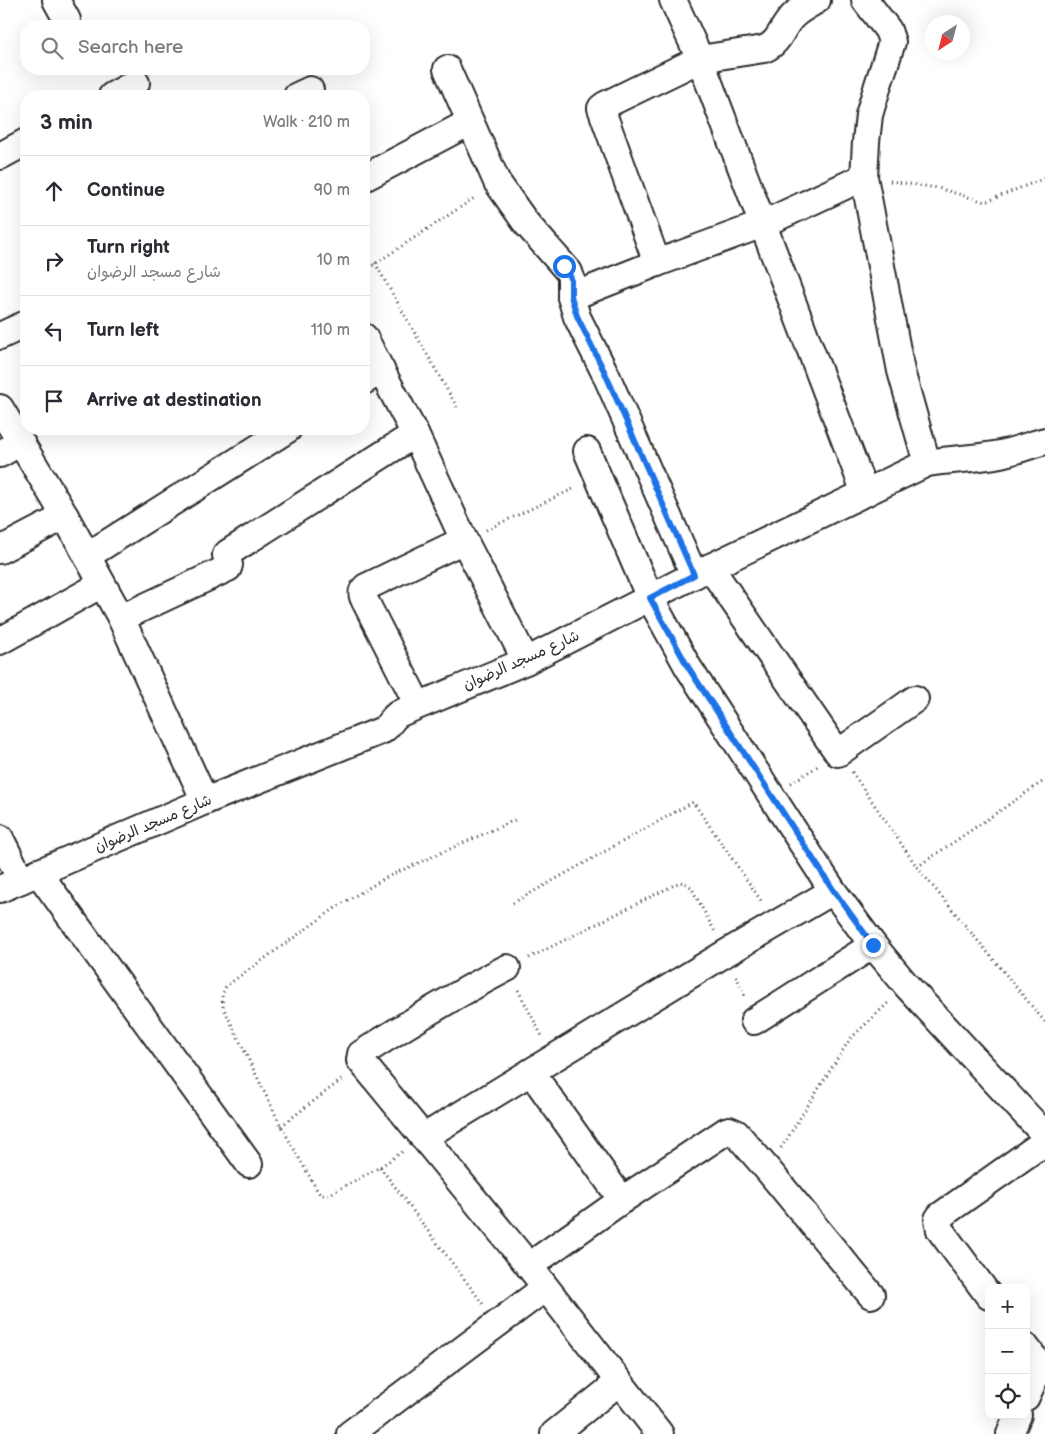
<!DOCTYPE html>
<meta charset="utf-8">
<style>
:root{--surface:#fff;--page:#f2f2f3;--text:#2b2b33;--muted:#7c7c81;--line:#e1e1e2}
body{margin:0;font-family:"Balsamiq Sans","Playpen Sans Arabic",sans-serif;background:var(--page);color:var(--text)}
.controls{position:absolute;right:15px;bottom:15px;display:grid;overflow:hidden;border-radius:10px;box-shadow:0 5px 20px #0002}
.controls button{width:45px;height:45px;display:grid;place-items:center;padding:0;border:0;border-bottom:1px solid var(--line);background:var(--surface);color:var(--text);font:25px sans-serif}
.compass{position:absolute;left:925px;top:15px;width:45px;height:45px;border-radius:50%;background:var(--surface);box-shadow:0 5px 20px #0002;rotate:216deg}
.stop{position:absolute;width:15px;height:15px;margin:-11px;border:4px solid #1a73e8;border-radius:50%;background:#fff}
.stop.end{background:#1a73e8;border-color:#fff;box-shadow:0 1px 5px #0008}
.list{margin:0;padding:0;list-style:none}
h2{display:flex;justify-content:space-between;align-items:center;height:65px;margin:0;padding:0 20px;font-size:21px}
h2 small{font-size:16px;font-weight:400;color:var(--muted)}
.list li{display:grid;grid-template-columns:32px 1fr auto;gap:15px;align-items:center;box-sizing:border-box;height:70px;padding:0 20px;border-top:1px solid var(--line)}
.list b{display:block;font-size:19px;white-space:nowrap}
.list p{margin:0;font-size:16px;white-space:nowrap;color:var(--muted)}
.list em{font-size:16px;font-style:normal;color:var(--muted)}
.icon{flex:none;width:28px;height:28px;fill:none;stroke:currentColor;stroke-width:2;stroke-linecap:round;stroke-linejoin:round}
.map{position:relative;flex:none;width:1045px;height:1434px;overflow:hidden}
.search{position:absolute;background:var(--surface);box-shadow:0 5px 20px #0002;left:20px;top:20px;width:350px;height:55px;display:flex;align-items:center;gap:12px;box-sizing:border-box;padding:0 18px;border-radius:20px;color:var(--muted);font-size:19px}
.panel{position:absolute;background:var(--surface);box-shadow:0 5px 20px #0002;left:20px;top:90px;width:350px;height:345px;border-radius:20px}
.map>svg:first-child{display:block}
</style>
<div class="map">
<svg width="1045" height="1434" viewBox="0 0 1045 1434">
<rect width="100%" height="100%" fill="#fff"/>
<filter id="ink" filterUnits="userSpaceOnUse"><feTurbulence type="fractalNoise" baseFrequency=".02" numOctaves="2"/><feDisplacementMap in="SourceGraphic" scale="10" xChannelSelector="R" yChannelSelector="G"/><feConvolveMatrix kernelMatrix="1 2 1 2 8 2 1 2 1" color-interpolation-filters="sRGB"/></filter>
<g filter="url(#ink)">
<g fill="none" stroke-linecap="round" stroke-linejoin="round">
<defs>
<g id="street">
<path d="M56,0L67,20"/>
<path d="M673,0L700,59L865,493"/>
<path d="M865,0L888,30L892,42L878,85L869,115L866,142L864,177L901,371L927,463"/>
<path d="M447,69L497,182L526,223L569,272L571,278V297L577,317L606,375L694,575"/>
<path d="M112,96L136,83"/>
<path d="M297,96L310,90"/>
<path d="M0,156L26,142"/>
<path d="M364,178L470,122"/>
<path d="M657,263L601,108L605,105L700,59L764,49C780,43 782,26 793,16C800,9 809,5 817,0"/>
<path d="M571,297L657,263L763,224L864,177"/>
<path d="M0,336L26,324"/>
<path d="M364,337L381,370"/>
<path d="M364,381L381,370L415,434L464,540L526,661"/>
<path d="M0,408L65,516"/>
<path d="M587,451L650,598L688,667L833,891L873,945L907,986L1045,1135"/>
<path d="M0,454L21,442"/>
<path d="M0,550L65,516L121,618L228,568L229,565L226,555L228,553L415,434"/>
<path d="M87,556L288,429"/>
<path d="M710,567L838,753L915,699"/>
<path d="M121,618L205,801"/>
<path d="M0,641L102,584"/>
<path d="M418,705L364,599C361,593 362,591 366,587L464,540"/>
<path d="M0,838L21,880"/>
<path d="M38,872L249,1164"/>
<path d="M0,889L205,801L383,730C390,725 391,719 398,714L526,661L694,575L927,463C952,459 976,459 1000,454C1015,451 1030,445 1045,441"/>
<path d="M507,968C457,994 409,1023 361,1054L360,1060L529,1266L660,1434"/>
<path d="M754,1021L873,945"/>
<path d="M531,1072L622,1200"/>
<path d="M424,1137L726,953L833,891"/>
<path d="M529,1266L622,1200L726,1131L729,1130L736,1133L768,1170L871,1295"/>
<path d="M989,1296L940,1230L938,1219L940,1216L1036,1148L1045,1146"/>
<path d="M1026,1347L1045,1372"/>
<path d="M1026,1397L1040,1366"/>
<path d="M350,1434L545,1288"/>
<path d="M554,1434L619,1382"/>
<path d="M1010,1434L1018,1415"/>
</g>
</defs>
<use href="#street" stroke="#2b2b2b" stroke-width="30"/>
<g stroke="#2b2b2b" stroke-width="3" stroke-dasharray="1 4" stroke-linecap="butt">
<path d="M890,181L938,188L985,202L1045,178"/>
<path d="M375,263L457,407"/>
<path d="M364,271L476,197"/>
<path d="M486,530L575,488"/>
<path d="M852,772L917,867L1045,1022"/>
<path d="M791,783L818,766"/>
<path d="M917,867L1045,780"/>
<path d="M513,903L693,802L762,902"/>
<path d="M529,958L680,882L685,883L691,887L715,932"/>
<path d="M736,976L745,997"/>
<path d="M518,990L542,1036"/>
<path d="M281,1126L344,1078"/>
<path d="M781,1148L850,1039L888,1003"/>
<path d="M402,1152L380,1167L328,1195H321L317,1190L281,1126L223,1007L222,995L226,986L341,904L389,876L515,820"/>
<path d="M380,1167L483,1304"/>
</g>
<use href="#street" stroke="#fff" stroke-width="26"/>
</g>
</g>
<g fill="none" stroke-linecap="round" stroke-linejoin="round" filter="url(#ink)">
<path stroke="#1a73e8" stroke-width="6" d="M564,266L571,278V296L577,316L606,375L694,575L650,598L688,667L834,891L873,945"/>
</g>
<g text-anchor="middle" stroke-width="4" stroke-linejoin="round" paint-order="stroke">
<g font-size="15" fill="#2b2b2b" stroke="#fff">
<text transform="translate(521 660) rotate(-24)" y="5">شارع مسجد الرضوان</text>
<text transform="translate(153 823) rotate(-23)" y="5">شارع مسجد الرضوان</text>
</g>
</g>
</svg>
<div class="controls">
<button>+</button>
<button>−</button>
<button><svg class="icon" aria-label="locate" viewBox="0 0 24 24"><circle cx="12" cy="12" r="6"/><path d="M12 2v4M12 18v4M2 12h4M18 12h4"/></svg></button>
</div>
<svg class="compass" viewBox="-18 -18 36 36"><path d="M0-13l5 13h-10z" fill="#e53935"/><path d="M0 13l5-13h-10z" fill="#7c7c81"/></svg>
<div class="stop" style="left:564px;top:266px"></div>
<div class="stop end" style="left:873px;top:945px"></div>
<div class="search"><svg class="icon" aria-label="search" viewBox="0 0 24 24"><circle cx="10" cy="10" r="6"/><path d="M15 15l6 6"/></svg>Search here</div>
<section class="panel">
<h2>3 min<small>Walk · 210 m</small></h2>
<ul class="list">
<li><svg class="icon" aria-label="ahead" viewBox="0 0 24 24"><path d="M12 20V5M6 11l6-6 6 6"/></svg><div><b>Continue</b></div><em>90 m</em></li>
<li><svg class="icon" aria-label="right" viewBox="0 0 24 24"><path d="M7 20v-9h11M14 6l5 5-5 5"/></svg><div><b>Turn right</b><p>شارع مسجد الرضوان</p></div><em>10 m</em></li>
<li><svg class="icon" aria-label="left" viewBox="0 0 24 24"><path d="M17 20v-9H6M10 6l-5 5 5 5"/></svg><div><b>Turn left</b></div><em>110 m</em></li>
<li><svg class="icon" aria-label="arrive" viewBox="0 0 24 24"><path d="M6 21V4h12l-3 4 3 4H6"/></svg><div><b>Arrive at destination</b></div></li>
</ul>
</section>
</div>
